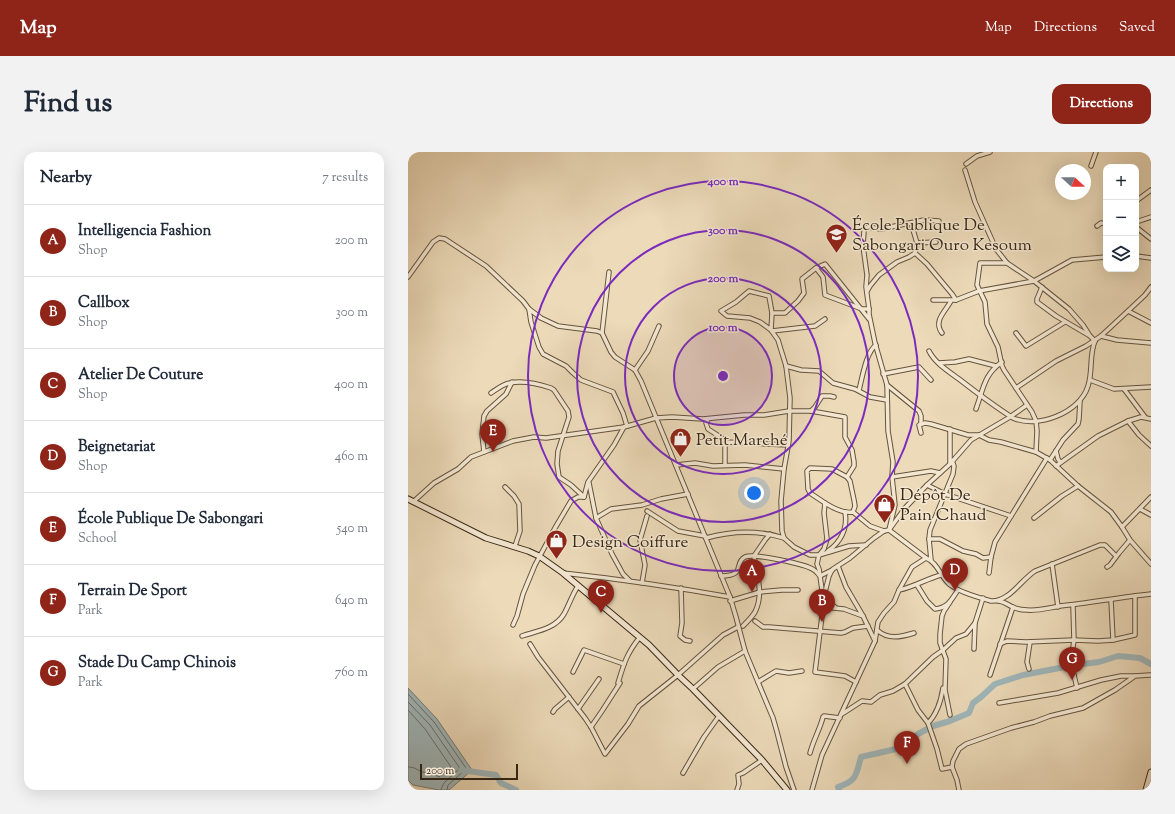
<!DOCTYPE html>
<meta charset="utf-8">
<style>
:root{--surface:#fff;--page:#f2f2f3;--text:#1f2937;--muted:#747a83;--line:#e0e1e3;--accent:#8f2418}
body{margin:0;font-family:"Sorts Mill Goudy",serif;background:var(--page);color:var(--text)}
.controls{position:absolute;right:12px;top:12px;display:grid;overflow:hidden;border-radius:8px;box-shadow:0 4px 16px #0002}
.controls button{width:36px;height:36px;display:grid;place-items:center;padding:0;border:0;border-bottom:1px solid var(--line);background:var(--surface);color:var(--text);font:20px sans-serif}
.compass{position:absolute;left:647px;top:12px;width:36px;height:36px;border-radius:50%;background:var(--surface);box-shadow:0 4px 16px #0002;rotate:111deg}
.scale{position:absolute;left:12px;bottom:10px;width:98px;box-sizing:border-box;padding-left:4px;border:2px solid #382714;border-top:0;font-size:11px;line-height:14px;white-space:nowrap;color:#382714;-webkit-text-stroke:3px #f3e7d2;paint-order:stroke}
.you{position:absolute;left:346px;top:341px;width:14px;height:14px;margin:-10px;border:3px solid #fff;border-radius:50%;background:#1a73e8;box-shadow:0 0 0 6px #1a73e833}
.badge{display:grid;place-items:center;width:26px;height:26px;border-radius:50%;background:var(--accent);color:#fff;font-size:13px;font-weight:700}
.pin{position:absolute;translate:-50% -33px;filter:drop-shadow(0 1px 2px #0008)}
.pin::after{content:'';position:absolute;top:21px;width:14px;height:12px;background:inherit;clip-path:polygon(0 0,100% 0,50% 100%)}
.list{margin:0;padding:0;list-style:none}
h2{display:flex;justify-content:space-between;align-items:center;height:52px;margin:0;padding:0 16px;font-size:17px}
h2 small{font-size:13px;font-weight:400;color:var(--muted)}
.list li{display:grid;grid-template-columns:26px 1fr auto;gap:12px;align-items:center;box-sizing:border-box;height:72px;padding:0 16px;border-top:1px solid var(--line)}
.list b{display:block;font-size:15px;white-space:nowrap}
.list p{margin:0;font-size:13px;white-space:nowrap;color:var(--muted)}
.list em{font-size:13px;font-style:normal;color:var(--muted)}
.icon{flex:none;width:22px;height:22px;fill:none;stroke:currentColor;stroke-width:2;stroke-linecap:round;stroke-linejoin:round}
.map{position:relative;flex:none;width:743px;height:638px;overflow:hidden;border-radius:12px}
header{display:flex;align-items:center;gap:24px;box-sizing:border-box;height:56px;padding:0 20px;background:var(--accent);color:#fff}
header strong{font-size:19px}
nav{display:flex;gap:22px;margin-inline-start:auto;font-size:14px}
.intro{display:flex;align-items:center;justify-content:space-between;box-sizing:border-box;height:96px;padding:0 24px}
h1{margin:0;font-size:28px}
.button{padding:10px 18px;border-radius:12px;background:var(--accent);color:#fff;font-size:14px;font-weight:700}
main{display:flex;gap:24px;padding:0 24px}
aside{flex:1;background:var(--surface);border-radius:12px;box-shadow:0 4px 16px #0002}
.map>svg:first-child{display:block}
</style>
<header>
<strong>Map</strong>
<nav><a>Map</a><a>Directions</a><a>Saved</a></nav>
</header>
<div class="intro"><h1>Find us</h1><a class="button">Directions</a></div>
<main>
<aside>
<h2>Nearby<small>7 results</small></h2>
<ul class="list">
<li><span class="badge">A</span><div><b>Intelligencia Fashion</b><p>Shop</p></div><em>200 m</em></li>
<li><span class="badge">B</span><div><b>Callbox</b><p>Shop</p></div><em>300 m</em></li>
<li><span class="badge">C</span><div><b>Atelier De Couture</b><p>Shop</p></div><em>400 m</em></li>
<li><span class="badge">D</span><div><b>Beignetariat</b><p>Shop</p></div><em>460 m</em></li>
<li><span class="badge">E</span><div><b>École Publique De Sabongari</b><p>School</p></div><em>540 m</em></li>
<li><span class="badge">F</span><div><b>Terrain De Sport</b><p>Park</p></div><em>640 m</em></li>
<li><span class="badge">G</span><div><b>Stade Du Camp Chinois</b><p>Park</p></div><em>760 m</em></li>
</ul>
</aside>
<div class="map">
<svg width="743" height="638" viewBox="0 0 743 638">
<rect width="100%" height="100%" fill="#ecdab9"/>
<filter id="stains"><feTurbulence type="fractalNoise" baseFrequency=".005" numOctaves="4"/><feColorMatrix values="0 0 0 0 .2 0 0 0 0 .09 0 0 0 0 .02 0 0 0 .5 -.17"/></filter>
<radialGradient id="worn" r=".72"><stop offset=".6" stop-color="#630" stop-opacity="0"/><stop offset="1" stop-color="#630" stop-opacity=".3"/></radialGradient>
<path fill="#9fb7bb" stroke="#767d78" d="M0,536L29,567L64,618L41,638H31L5,633L0,628Z"/>
<g fill="none" stroke-linecap="round" stroke-linejoin="round">
<g stroke="#6c6f68" stroke-width="1">
<path d="M0,542L26,570L58,616L57,618L40,633L39,638"/>
<path d="M0,550L22,573L51,615V617L36,631L33,637V638"/>
<path d="M0,558L17,577L43,615L31,625C24,621 19,622 12,619C8,617 6,615 0,615"/>
</g>
<g stroke="#9fb7bb" stroke-width="6">
<path d="M53,618L88,623L93,631L108,638"/>
<path d="M431,638L430,635C449,629 448,623 453,605L488,597L510,582L525,574L542,569L561,561L565,551L573,545L587,532L615,523L667,513L691,510L710,504L732,506L743,512"/>
</g>
<defs>
<g id="street">
<path d="M558,12L569,4L582,0"/>
<path d="M683,14L688,0"/>
<path d="M557,18L567,50L588,97L599,111L626,129L661,157L675,173L682,184L687,189"/>
<path d="M728,49L743,38"/>
<path d="M531,69L516,68L473,77L460,75L458,76L456,79L455,94L459,123L458,135L461,157V162L467,191L479,233L480,279L485,310L484,325L487,353L481,378L518,406C529,410 533,425 541,432C549,439 572,446 583,449C601,450 613,428 627,419L692,393H697L708,404"/>
<path d="M728,70L743,65"/>
<path d="M689,74L693,71L698,72"/>
<path d="M728,75L743,87"/>
<path d="M509,91L528,90"/>
<path d="M507,101L519,112L544,142L548,148"/>
<path d="M728,104L743,106"/>
<path d="M599,111H572L569,133L577,150L579,172L590,195L594,214L596,218L624,260L628,269L629,279L628,300"/>
<path d="M408,116L415,125L417,143L454,157H461"/>
<path d="M0,125L25,90L31,86L37,87L78,114L115,149L121,157L133,166L150,174L189,179L194,181L203,200L207,205L227,218L233,229L322,445L328,465L337,499L365,566L369,580L378,615L386,638"/>
<path d="M634,135L629,147V150L648,164L682,184"/>
<path d="M459,139L462,134L471,123L489,110L501,105L507,101L509,91L503,71"/>
<path d="M525,148H548L571,139L626,129L664,108L698,105"/>
<path d="M121,157L123,170L131,195L135,202L158,214L165,221L173,228L205,240L215,261L219,274"/>
<path d="M720,159L743,171"/>
<path d="M364,161H377L390,149L396,141L394,127L408,116L417,112L461,167"/>
<path d="M363,178L364,161L361,144L341,139L328,150L313,159L319,164L342,166L352,170L363,178L370,188L378,214L382,246L381,289L376,317L373,349L374,379L376,386L386,395L402,403H411L441,394L458,393"/>
<path d="M364,179L407,174L417,167"/>
<path d="M194,181L201,120"/>
<path d="M534,181C525,169 537,160 543,149"/>
<path d="M608,181L618,194L657,170"/>
<path d="M693,184L709,188L743,191"/>
<path d="M521,199C527,211 540,219 551,227C569,241 586,254 605,266C629,277 672,261 680,234C685,219 681,203 687,189"/>
<path d="M531,211L547,210L561,207L588,214"/>
<path d="M378,214L393,218L411,219L425,231L447,237L462,245L479,248"/>
<path d="M227,218L240,199L251,174"/>
<path d="M475,222L511,215L523,228"/>
<path d="M682,228L706,237L743,235"/>
<path d="M479,233L511,259L513,264V272"/>
<path d="M608,236L648,209L678,194L693,184L720,159L737,143L743,135"/>
<path d="M716,237L737,265"/>
<path d="M451,238C454,227 458,200 468,193"/>
<path d="M83,241C89,237 95,232 102,231C115,228 131,232 143,236L146,238L160,259L161,265L150,299L149,312L151,325L163,333L176,345"/>
<path d="M568,257C575,238 576,222 594,210"/>
<path d="M403,259L437,265V285L444,298L446,310V314L439,325"/>
<path d="M300,267L298,271L300,277L317,288V313"/>
<path d="M720,269L731,283L743,294"/>
<path d="M513,281L511,273L517,271L523,272L560,283H571L581,288L593,290L628,300L642,308L670,334L703,360L714,375L722,388L743,412"/>
<path d="M317,290L380,293"/>
<path d="M648,299L650,307L652,310"/>
<path d="M76,300L74,282L76,264L79,259L98,242L104,230"/>
<path d="M642,308L655,288L670,272L671,267L672,249"/>
<path d="M542,312V277"/>
<path d="M268,313L287,311L305,314L337,313L376,317"/>
<path d="M648,314L690,284L720,269L733,265L743,267"/>
<path d="M484,325L523,319L532,321"/>
<path d="M181,331L188,366L204,402L215,422L221,428"/>
<path d="M519,333L537,342L603,364"/>
<path d="M97,335L106,344L111,352L112,379L107,394"/>
<path d="M176,345L180,330L206,293L216,275L248,266L264,265L295,267L336,263H356L381,259H403L407,255L414,244H422L426,245"/>
<path d="M5,350L26,331L50,317L63,305L105,289L126,285L138,286L216,275"/>
<path d="M417,351C425,356 436,362 445,360L462,374L476,379"/>
<path d="M732,357L743,363"/>
<path d="M239,359L270,379L297,384"/>
<path d="M188,366L203,357L234,353L253,347L280,342"/>
<path d="M626,366L654,344L670,334"/>
<path d="M714,375L743,345"/>
<path d="M298,386C323,379 351,378 376,386"/>
<path d="M521,387H532L555,399L568,402L575,406L583,405"/>
<path d="M420,399C433,390 440,376 437,360"/>
<path d="M523,408L521,387L522,378L545,322L546,314L544,309"/>
<path d="M644,412L650,455"/>
<path d="M430,414L438,435L455,464L467,489"/>
<path d="M699,415L702,413L711,401L722,388"/>
<path d="M155,421C211,427 266,435 322,445"/>
<path d="M581,421L583,405L587,390L639,306"/>
<path d="M313,424C339,424 325,411 337,405C345,401 398,412 406,418C408,419 410,422 412,424L424,418"/>
<path d="M234,431L237,413L232,388L239,364"/>
<path d="M509,433L519,449L527,457C541,455 543,448 550,438"/>
<path d="M273,436L274,471L272,484L277,488L282,489"/>
<path d="M414,438L411,417L409,412L411,403L416,397L419,387L416,361L417,351L402,341L400,337L399,319L402,316L424,317L439,325L442,329L446,348L447,354L445,360"/>
<path d="M491,438L504,415L518,406"/>
<path d="M416,447L427,455"/>
<path d="M703,448L705,488"/>
<path d="M322,449L352,440L374,438H390"/>
<path d="M590,449C596,449 601,454 607,456C610,457 615,458 619,458C631,459 640,456 652,454C682,451 713,445 743,442"/>
<path d="M665,454L666,488L663,510L669,536"/>
<path d="M415,455L436,457L455,464"/>
<path d="M347,469L355,475H361L433,481L437,480L445,476L460,474"/>
<path d="M105,473L109,464L115,442L127,413L147,376L163,349L170,345H175"/>
<path d="M335,474C339,470 344,465 347,460C356,442 349,423 346,404L357,388L362,382"/>
<path d="M469,478C480,488 493,485 506,481"/>
<path d="M114,484C129,479 147,477 156,462C161,453 164,443 170,434"/>
<path d="M122,492L130,505L177,566L183,575L197,602L220,572L231,554L270,523L315,483L330,475"/>
<path d="M592,492L599,489L618,490L666,488L690,489L705,488L727,483V444"/>
<path d="M566,497L567,471L575,446"/>
<path d="M621,517L619,510L622,490"/>
<path d="M165,520L176,498L216,512"/>
<path d="M582,523L605,455"/>
<path d="M350,530L368,519L381,521L394,519"/>
<path d="M448,530L437,524L407,520L417,440L421,424L423,420L425,417L442,406L466,386L476,379L481,378L497,356L519,333L542,312L563,288L602,265L619,253"/>
<path d="M210,531C216,511 219,501 232,485"/>
<path d="M497,532L510,558L520,571L529,597L534,617L544,615L549,628L551,638"/>
<path d="M285,537L310,515L337,499"/>
<path d="M591,551L650,541L693,528L713,524H726"/>
<path d="M170,557L191,527"/>
<path d="M145,560L147,557L161,545"/>
<path d="M434,562L454,549L463,550L472,543L485,539L497,532L525,505L535,498L548,486L558,482L567,471"/>
<path d="M542,563L537,538L538,507L532,491V482L534,464L536,459L542,450"/>
<path d="M520,571C529,562 533,549 535,536"/>
<path d="M183,575L194,559L212,531"/>
<path d="M402,601C405,589 412,577 415,565L416,564L432,566"/>
<path d="M544,615L545,609L551,597L558,592L603,576L626,570L642,564L675,556L707,538L727,524L742,523"/>
<path d="M275,621L296,585L311,564"/>
<path d="M329,638L331,632L330,623L335,621L354,608"/>
<path d="M404,638L414,603L467,489L470,470L476,461L486,450L491,438C506,435 518,427 533,423"/>
</g>
<g id="secondary">
<path d="M0,347L78,386L120,399L131,404L155,421L241,493L270,523L285,537L354,608L379,638"/>
<path d="M738,638L743,620"/>
</g>
</defs>
<use href="#street" stroke="#65543d" stroke-width="5.5"/>
<use href="#secondary" stroke="#382714" stroke-width="7"/>
<use href="#street" stroke="#f3e7d2" stroke-width="3.5"/>
<use href="#secondary" stroke="#f3e7d2" stroke-width="5"/>
</g>
<circle cx="315" cy="224" r="49" fill="#7b2cbf" fill-opacity=".12"/>
<g fill="none" stroke="#7b2cbf" stroke-width="2">
<circle cx="315" cy="224" r="49"/>
<circle cx="315" cy="224" r="98"/>
<circle cx="315" cy="224" r="146"/>
<circle cx="315" cy="224" r="195"/>
</g>
<defs>
<symbol id="school-pin" viewBox="-11 -11 22 30"><path d="M0 17L-7.5 6A9.5 9.5 0 1 1 7.5 6Z" fill="#8f2418" stroke="#f3e7d2"/><path d="M0-5L7-2L0 1L-7-2ZM-4 1L0 2.5L4 1V4Q0 6-4 4Z" fill="#fff"/></symbol>
<symbol id="shop-pin" viewBox="-11 -11 22 30"><path d="M0 17L-7.5 6A9.5 9.5 0 1 1 7.5 6Z" fill="#8f2418" stroke="#f3e7d2"/><path d="M-5-2.5h2.3a2.7 3.5 0 0 1 5.4 0H5L5.5 6h-11ZM-1.5-2.5h3a1.5 2.3 0 0 0-3 0Z" fill="#fff"/></symbol>
</defs>
<g fill-rule="evenodd">
<use href="#school-pin" x="416" y="70" width="25" height="34"/>
<use href="#shop-pin" x="260" y="274" width="25" height="34"/>
<use href="#shop-pin" x="464" y="340" width="25" height="34"/>
<use href="#shop-pin" x="136" y="376" width="25" height="34"/>
</g>
<g text-anchor="middle" stroke-width="3" stroke-linejoin="round" paint-order="stroke">
<g font-size="17" fill="#382714" stroke="#f3e7d2" text-anchor="start">
<text x="444" y="78">École Publique De<tspan x="444" dy="20">Sabongari Ouro Kesoum</tspan></text>
<text x="288" y="293">Petit Marché</text>
<text x="492" y="348">Dépôt De<tspan x="492" dy="20">Pain Chaud</tspan></text>
<text x="164" y="395">Design Coiffure</text>
</g>
</g>
<circle cx="315" cy="224" r="6" fill="#7b2cbf" stroke="#f3e7d2" stroke-width="2"/>
<g font-size="12" text-anchor="middle" font-weight="bold" fill="#7b2cbf" stroke="#f3e7d2" stroke-width="3" stroke-linejoin="round" paint-order="stroke">
<text x="315" y="33">400 m</text>
<text x="315" y="82">300 m</text>
<text x="315" y="130">200 m</text>
<text x="315" y="179">100 m</text>
</g>
<rect width="100%" height="100%" filter="url(#stains)"/>
<rect width="100%" height="100%" fill="url(#worn)"/>
</svg>
<div class="controls">
<button>+</button>
<button>−</button>
<button><svg class="icon" aria-label="layers" viewBox="0 0 24 24"><path d="M12 4l9 5-9 5-9-5zM3 14l9 5 9-5"/></svg></button>
</div>
<svg class="compass" viewBox="-18 -18 36 36"><path d="M0-13l5 13h-10z" fill="#e53935"/><path d="M0 13l5-13h-10z" fill="#747a83"/></svg>
<div class="scale">200 m</div>
<div class="you"></div>
<div class="pin badge" style="left:344px;top:440px">A</div>
<div class="pin badge" style="left:414px;top:470px">B</div>
<div class="pin badge" style="left:193px;top:461px">C</div>
<div class="pin badge" style="left:547px;top:439px">D</div>
<div class="pin badge" style="left:85px;top:300px">E</div>
<div class="pin badge" style="left:499px;top:612px">F</div>
<div class="pin badge" style="left:664px;top:528px">G</div>
</div>
</main>
